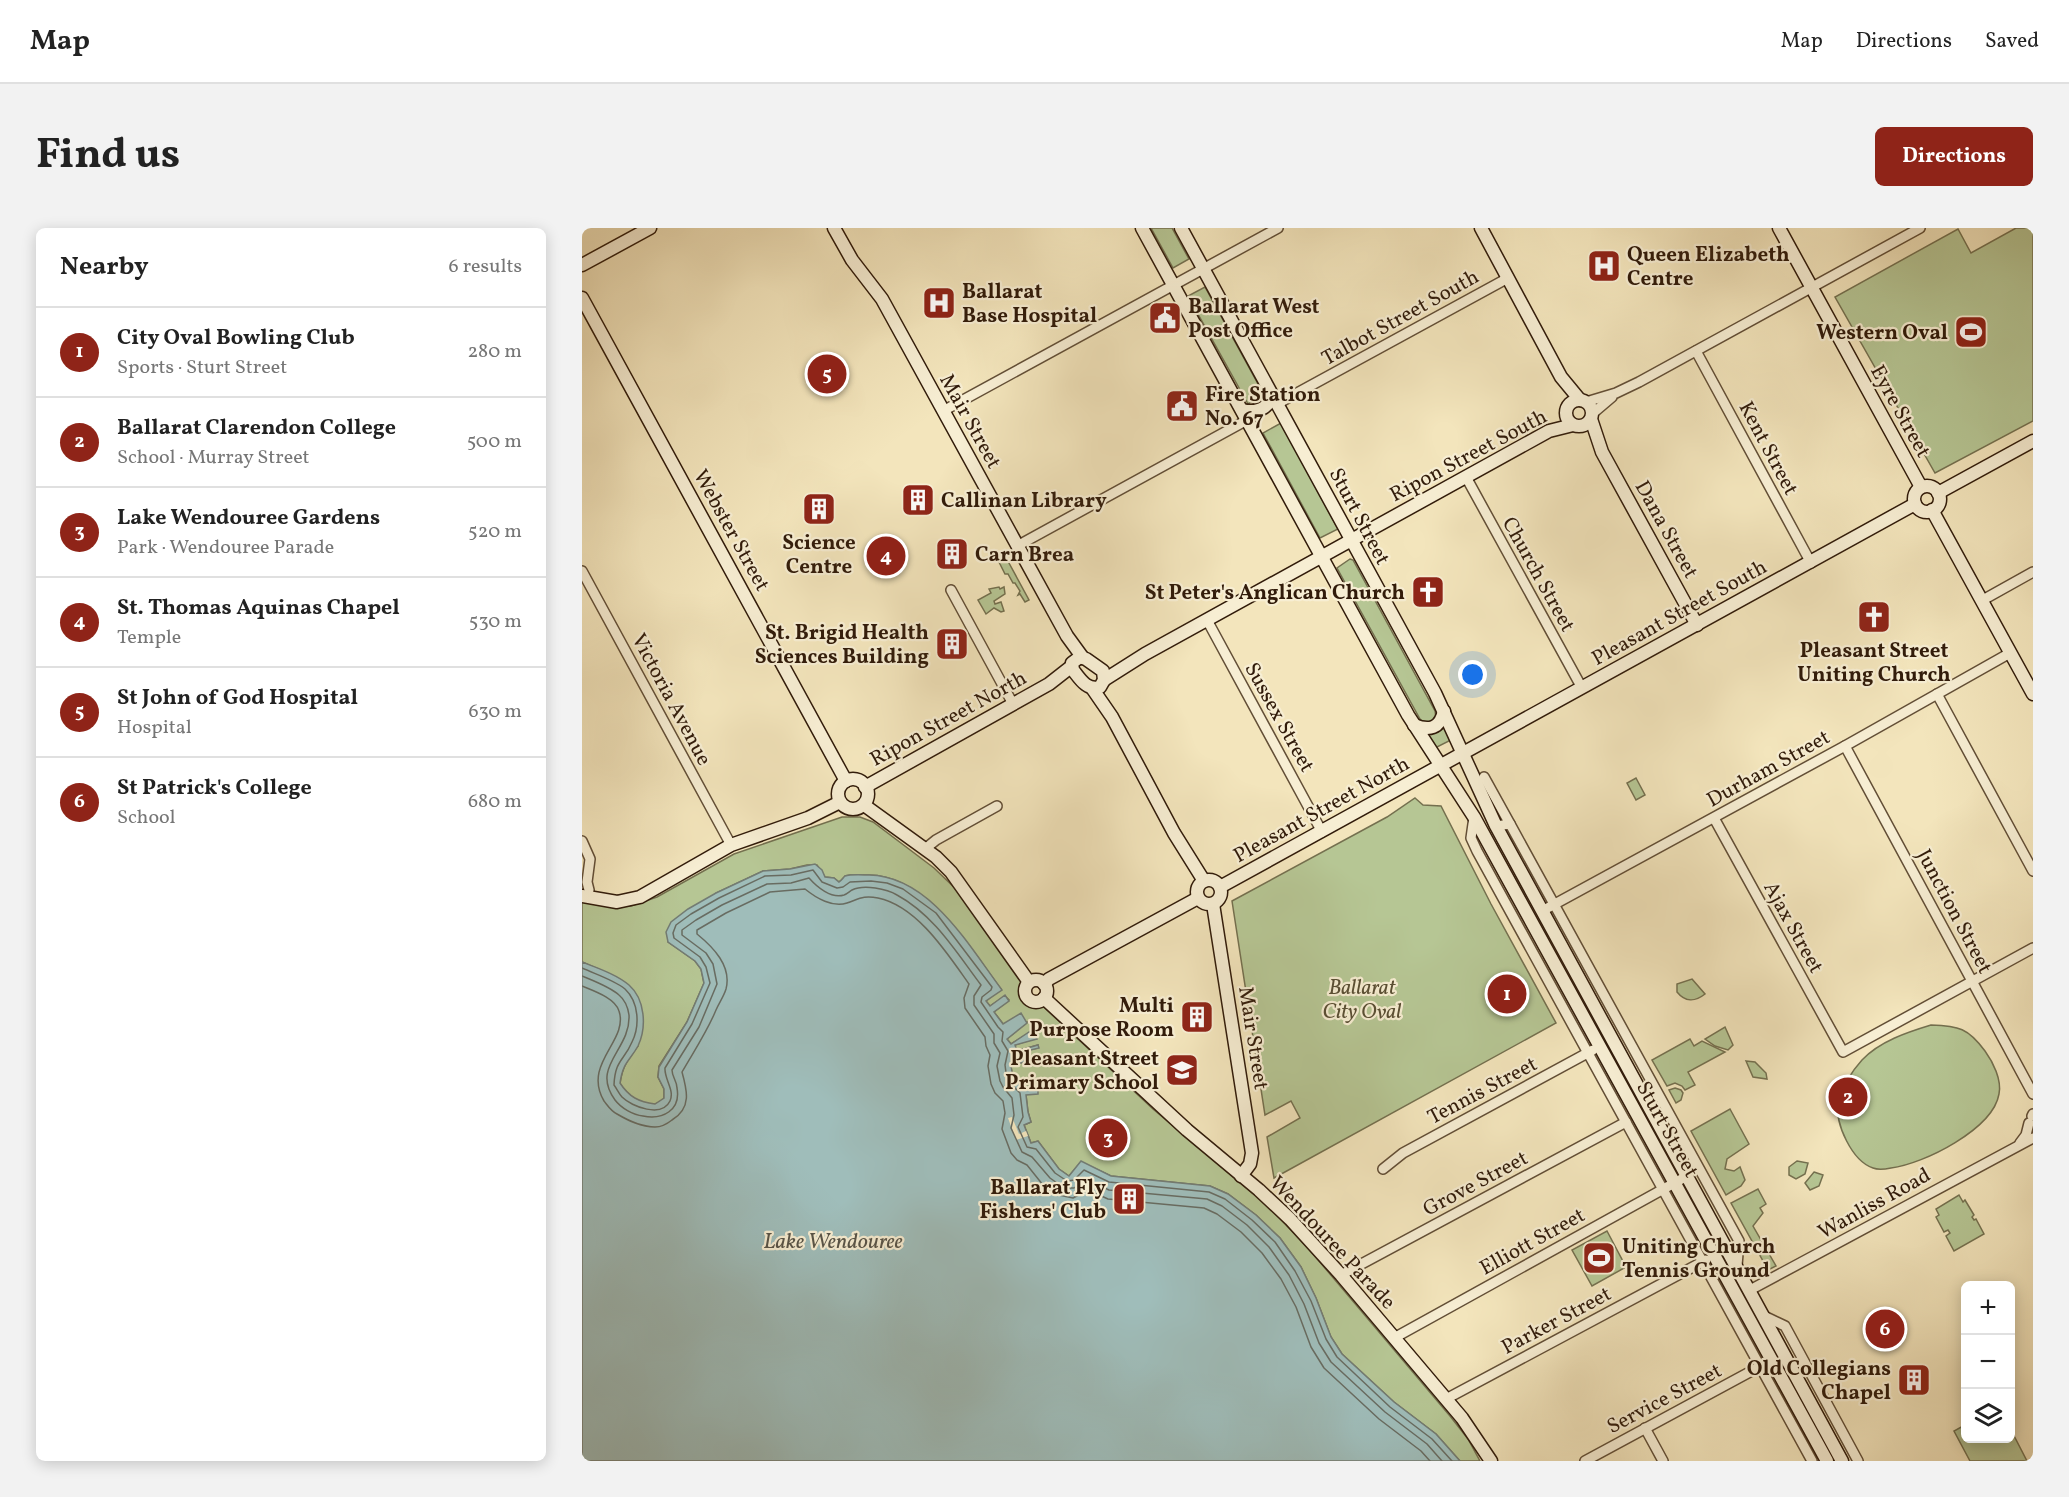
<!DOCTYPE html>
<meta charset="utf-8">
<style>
:root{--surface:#fff;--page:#f2f2f2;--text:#222;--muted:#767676;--line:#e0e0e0;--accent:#8f2418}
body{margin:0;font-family:Vollkorn,serif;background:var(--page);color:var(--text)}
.controls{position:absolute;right:18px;bottom:18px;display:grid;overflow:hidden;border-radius:9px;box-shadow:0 3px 15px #0003}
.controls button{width:54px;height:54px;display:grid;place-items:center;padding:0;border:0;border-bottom:2px solid var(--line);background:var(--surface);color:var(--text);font:30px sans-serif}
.you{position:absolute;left:891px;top:447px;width:21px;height:21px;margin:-15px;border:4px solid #fff;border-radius:50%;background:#1a73e8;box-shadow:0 0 0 9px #1a73e833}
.badge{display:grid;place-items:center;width:39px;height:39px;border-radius:50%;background:var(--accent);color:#fff;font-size:20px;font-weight:700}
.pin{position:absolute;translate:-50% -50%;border:3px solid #fff;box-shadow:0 2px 6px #0006}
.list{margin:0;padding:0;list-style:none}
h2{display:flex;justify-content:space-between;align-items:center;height:78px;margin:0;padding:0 24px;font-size:26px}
h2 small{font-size:20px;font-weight:400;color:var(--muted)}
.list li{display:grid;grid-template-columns:39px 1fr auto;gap:18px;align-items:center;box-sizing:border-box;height:90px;padding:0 24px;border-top:2px solid var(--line)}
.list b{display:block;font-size:22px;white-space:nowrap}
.list p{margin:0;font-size:20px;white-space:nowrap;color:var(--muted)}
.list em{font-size:20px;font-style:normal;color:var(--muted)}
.icon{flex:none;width:33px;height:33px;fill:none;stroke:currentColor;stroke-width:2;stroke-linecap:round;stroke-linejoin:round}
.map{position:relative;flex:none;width:1451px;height:1233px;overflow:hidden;border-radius:9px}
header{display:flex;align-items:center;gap:36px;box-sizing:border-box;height:84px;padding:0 30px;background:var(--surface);border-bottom:2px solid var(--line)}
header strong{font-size:28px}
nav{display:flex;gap:33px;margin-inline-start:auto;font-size:21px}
.intro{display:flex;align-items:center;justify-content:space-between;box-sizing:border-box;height:144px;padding:0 36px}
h1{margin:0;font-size:42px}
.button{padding:15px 27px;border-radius:9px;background:var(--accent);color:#fff;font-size:21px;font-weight:700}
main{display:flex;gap:36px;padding:0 36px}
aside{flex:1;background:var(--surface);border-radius:9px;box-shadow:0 3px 15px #0003}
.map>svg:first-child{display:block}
</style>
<header>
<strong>Map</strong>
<nav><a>Map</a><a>Directions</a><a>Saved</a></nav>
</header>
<div class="intro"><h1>Find us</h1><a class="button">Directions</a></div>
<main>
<aside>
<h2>Nearby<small>6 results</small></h2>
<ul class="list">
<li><span class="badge">1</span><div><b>City Oval Bowling Club</b><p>Sports · Sturt Street</p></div><em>280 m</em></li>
<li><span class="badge">2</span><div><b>Ballarat Clarendon College</b><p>School · Murray Street</p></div><em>500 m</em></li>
<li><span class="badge">3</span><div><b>Lake Wendouree Gardens</b><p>Park · Wendouree Parade</p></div><em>520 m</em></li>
<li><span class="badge">4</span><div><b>St. Thomas Aquinas Chapel</b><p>Temple</p></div><em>530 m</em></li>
<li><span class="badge">5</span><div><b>St John of God Hospital</b><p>Hospital</p></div><em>630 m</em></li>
<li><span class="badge">6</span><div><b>St Patrick's College</b><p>School</p></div><em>680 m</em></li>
</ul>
</aside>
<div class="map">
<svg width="1451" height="1233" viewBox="0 0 1451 1233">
<rect width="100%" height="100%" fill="#f3e5bc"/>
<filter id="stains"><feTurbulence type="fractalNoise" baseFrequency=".00333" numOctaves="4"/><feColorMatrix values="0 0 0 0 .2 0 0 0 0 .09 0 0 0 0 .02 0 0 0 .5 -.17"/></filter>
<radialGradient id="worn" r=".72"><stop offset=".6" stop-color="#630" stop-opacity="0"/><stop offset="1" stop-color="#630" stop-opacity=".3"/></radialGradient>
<g fill="#b6c694" stroke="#74704f" stroke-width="1.5">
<path d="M569,0H590L607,31L591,40Z"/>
<path d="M1434,0H1451V193L1353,245L1253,69L1376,1L1389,25Z"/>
<path d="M623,59L682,167L666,176L606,68Z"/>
<path d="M699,195L756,301L738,310L681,205Z"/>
<path d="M421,324L447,372L443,374L438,366L436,367L438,363L433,355H431L426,346H423L414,328Z"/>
<path d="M768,331L771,332L853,483L854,490L849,495L840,493L838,491L755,340Z"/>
<path d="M417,359L418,361L422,359L423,366L412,373L413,376L419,374L422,383L419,384L412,380L404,386L396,372L409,365L407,361Z"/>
<path d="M861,495L869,512L853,520L843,504Z"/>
<path d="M1054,550L1063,567L1054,572L1045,555Z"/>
<path d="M833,570L841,577L859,578L909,676L974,795L692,950L685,909L718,890L709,873L683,887L650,673L805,589Z"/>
<path d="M260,589H278L291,594L352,640L378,665L451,769L571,881L687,979L726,1020L868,1188L886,1211L898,1233H878L854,1206L812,1174L760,1126L749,1109L734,1070L719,1039L698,1010L674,987L646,966L628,958L529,948L499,934L487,948L477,941L456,913L449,915L442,897L449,894L446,884L444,867L456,858L439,859L432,852L428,836L458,829L433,834L431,826L456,820V817L434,823L433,817L454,810L450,803L429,816L425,811L445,794L422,797L412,784L427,772L423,768L408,778L404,773L419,761C387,719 346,648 287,647C281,647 269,646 263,648C261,650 259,653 257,654L252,650L243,649L235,637H225L208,641L181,643L134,665L86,714L113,733L119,741L122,755L105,794L77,838L76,849L82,861V871C79,873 77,875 73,876C59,879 45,866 38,856C40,839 46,831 56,818L19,742L0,734V673L18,677L49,678L75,669L152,626Z"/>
<path d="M1110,751L1123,766C1113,774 1103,774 1095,764V756Z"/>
<path d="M1349,797C1377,798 1386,800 1403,823C1411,834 1420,852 1417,866C1411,901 1342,936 1309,940C1304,941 1296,942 1291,940C1270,933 1253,896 1256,875C1259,860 1270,843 1280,832C1298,813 1326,804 1349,797Z"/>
<path d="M1143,799L1151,817L1146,822L1133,818L1123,811Z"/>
<path d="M1108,811L1112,818L1120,813L1143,824L1106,844L1113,857L1103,862L1100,858L1093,855L1085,858L1070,832Z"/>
<path d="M1164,833L1173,834L1184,845L1185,851L1171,849Z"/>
<path d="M1093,860L1099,862L1101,865L1099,872L1094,875L1087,862Z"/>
<path d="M1148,881L1167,916L1145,931L1143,941L1152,943L1158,939L1163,952L1159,958L1144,967L1109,903Z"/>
<path d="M1215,933L1226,935L1223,946L1214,951L1207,947V939Z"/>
<path d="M1232,944L1241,947L1237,958L1228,962L1223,955Z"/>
<path d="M1176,961L1184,976L1178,980L1181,985L1171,998L1194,1038L1186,1042L1149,975Z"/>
<path d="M1377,967L1381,974L1383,972L1392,987L1390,989L1392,992L1394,991L1402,1006L1372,1023L1364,1008L1368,1005L1366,1002L1362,1004L1354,989L1357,987L1354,981Z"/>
<path d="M1025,1003L1044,1039L1010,1058L990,1022Z"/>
<path d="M1383,1197L1384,1210H1428L1429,1202L1445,1233H1388L1372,1203Z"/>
</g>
<path fill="#9fbdba" stroke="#737c74" stroke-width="1.5" d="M233,636L240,642L243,649L252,650L257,654C259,653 261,650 263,648C269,646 281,647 287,647C348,648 387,718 420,762L404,773L408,778L423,767L427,773L412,784L421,796L439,785L445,795L425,811L429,816L450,802L455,811L433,817L435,823L456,817L457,820L432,826L433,833L458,829L459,831L429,837L431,852L439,851V859L456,858V866L444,867L446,884L449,894L442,897L449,915L456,913L477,941L487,948L499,933L529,948L628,958L646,966L674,987L698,1010L719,1039L734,1070L749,1109L760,1126L812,1174L854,1206L878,1233H0V734C15,740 34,746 47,757C63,771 65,799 56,818C47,834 41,834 38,855C47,869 57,874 73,876L82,870V861L76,849L77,839L105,794L122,755L119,741L113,733L86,714L84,704L89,694L106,681L134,665L181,643L208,641Z"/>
<path fill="#f3e5bc" d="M430,889L437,906L444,903L446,908L434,912L426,890Z"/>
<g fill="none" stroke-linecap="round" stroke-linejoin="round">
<g stroke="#686c62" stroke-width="1.5">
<path d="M0,740C13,746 32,752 43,761C57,774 58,798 50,814C42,833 33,832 32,857C35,861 37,866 40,869C50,879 80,890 88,873C93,862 82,851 83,840L110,796L128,755L124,739L118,729L92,710L91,705L94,697L109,686L137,670L183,648L209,647L231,642L240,654L255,660L261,659L268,654L289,653L305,655L321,661L354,685L410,759L409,762L400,769L399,774L416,799L421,804L420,813L426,823L423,837L425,852L438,865L441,889L436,899L445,919L454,921L473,945L485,953L492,952L502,942L527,954L627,964L643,971L670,992L693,1014L713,1043L729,1073L744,1111L755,1129L808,1179L850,1211L870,1233"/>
<path d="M0,748C12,753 28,759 37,767C43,772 46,780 47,787C49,822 8,838 33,872C39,880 51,887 61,888C81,892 99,882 95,860C95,853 90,849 90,842L117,799L135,756L131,736L124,725L100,707V702L114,692L140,677L185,656L209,655L227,650C235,659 249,671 262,667C265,666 268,663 270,662C282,656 305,661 315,667C352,687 374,724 399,757L392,768V777L412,806V815L418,825L415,838L418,853L421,859L430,870L432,887L429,900L440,924L450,929L468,950L482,960H492L504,951L527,962L625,971L640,978L665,997L687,1019L707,1047L722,1076L737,1115L749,1134L803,1184L845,1216L860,1233"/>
<path d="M0,758C12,763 33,770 37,783C47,813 0,835 22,873C26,878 29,883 35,886C47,893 59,899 73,899C80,899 85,896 90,892C110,880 105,862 100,844C112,823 125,804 134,782C137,775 142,768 144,761C150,738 131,719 115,706V702L144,685L188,664L223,661C234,670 251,680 265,675C277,671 281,667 296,670C335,678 365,725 387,756L382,770L383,780L403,809L404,818L408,827L406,838L409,856L413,865L421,873L423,885L420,901L429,925L435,932L445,937L461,957L477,967L491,970L506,962L526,971L622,980L635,986L659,1004L680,1025L699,1051L714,1079L729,1119L742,1140L797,1191L839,1223L848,1233"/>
</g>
<defs>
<g id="street">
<path d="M1114,123L1229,335"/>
<path d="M1004,174L1034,165L1057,154L1338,0"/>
<path d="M695,176L926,50"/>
<path d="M361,183L696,0"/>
<path d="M1010,186L1030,169"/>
<path d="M884,249L1000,460"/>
<path d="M435,318L665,192"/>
<path d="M0,343L149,617"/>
<path d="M369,362L431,476"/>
<path d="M1399,373L1451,344"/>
<path d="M625,392L740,604"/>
<path d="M1355,466L1451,643"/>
<path d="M1263,518L1451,866"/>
<path d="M902,549L928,596"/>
<path d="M892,589L889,610L895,623L1230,1233"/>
<path d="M1132,590L1261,824L1451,720"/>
<path d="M914,598L928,596L1157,1013L1155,1038"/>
<path d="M0,613L8,631L5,654L7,662"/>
<path d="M343,621L354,612L415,578"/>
<path d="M960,683L1263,518L1428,425"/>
<path d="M1450,888L1451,886"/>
<path d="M1438,915L1444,907L1447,895"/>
<path d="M801,941L821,925L1011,822"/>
<path d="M759,1047L1044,894"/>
<path d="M1168,1062L1451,910"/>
<path d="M1182,1088L1203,1098L1276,1233"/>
<path d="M812,1110L1105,948"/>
<path d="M864,1171L1124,1032"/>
<path d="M1063,1200L1081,1233"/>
<path d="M1003,1233L1177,1139"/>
</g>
<g id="secondary">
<path d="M252,0L270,32L300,71L485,408L501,430"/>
<path d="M560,0L826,487L892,589L1245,1233"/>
<path d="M599,0L853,465L914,598L1260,1233"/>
<path d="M899,0L979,149L998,172"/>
<path d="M1197,0L1339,259"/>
<path d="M0,37L68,0"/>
<path d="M0,70L264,553"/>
<circle cx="997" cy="185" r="13"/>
<path d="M660,182C674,185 686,182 690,167"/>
<path d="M1009,191L1020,224L1115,397"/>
<circle cx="1345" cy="271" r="13"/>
<path d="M1356,265L1451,213"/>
<path d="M1350,282L1451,466"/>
<path d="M498,429L504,431L521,443L522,452L518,459C505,463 498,451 491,442L490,435Z"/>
<path d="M522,452L563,426L967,203L991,197"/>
<path d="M510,460L530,489L592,605L622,653"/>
<path d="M832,497C847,503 858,501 862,483"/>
<circle cx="271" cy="566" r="15"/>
<path d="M283,559L467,456L490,438"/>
<path d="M282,577L354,629L369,644L447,754"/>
<circle cx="627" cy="664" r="12"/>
<path d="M638,659L1333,276"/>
<path d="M0,668L35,674L58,669L149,617L226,590L258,574"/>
<path d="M631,676L670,925L668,936L659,948"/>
<circle cx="454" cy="763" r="11"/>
<path d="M462,756L467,751L616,670"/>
<path d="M462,770L605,902L677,962L708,991L759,1047L880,1190L909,1233"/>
</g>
</defs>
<use href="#street" stroke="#624e36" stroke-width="12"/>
<use href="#secondary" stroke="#311b0a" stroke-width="15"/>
<use href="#street" stroke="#f7eed3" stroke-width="9"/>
<use href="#secondary" stroke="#f7eed3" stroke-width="12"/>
</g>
<defs>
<symbol id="hospital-square" viewBox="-11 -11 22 22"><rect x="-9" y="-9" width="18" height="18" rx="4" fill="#8f2418" stroke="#f7eed3"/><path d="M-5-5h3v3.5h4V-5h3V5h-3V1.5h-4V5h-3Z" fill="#fff"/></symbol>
<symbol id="civic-square" viewBox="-11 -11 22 22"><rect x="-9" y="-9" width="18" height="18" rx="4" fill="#8f2418" stroke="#f7eed3"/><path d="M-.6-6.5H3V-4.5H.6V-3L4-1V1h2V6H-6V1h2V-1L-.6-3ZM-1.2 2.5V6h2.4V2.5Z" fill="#fff"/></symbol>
<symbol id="stadium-square" viewBox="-11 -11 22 22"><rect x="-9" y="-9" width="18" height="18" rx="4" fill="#8f2418" stroke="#f7eed3"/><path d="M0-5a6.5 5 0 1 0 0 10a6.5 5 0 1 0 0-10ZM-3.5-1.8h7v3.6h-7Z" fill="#fff"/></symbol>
<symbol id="building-square" viewBox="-11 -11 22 22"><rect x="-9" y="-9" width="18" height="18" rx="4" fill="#8f2418" stroke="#f7eed3"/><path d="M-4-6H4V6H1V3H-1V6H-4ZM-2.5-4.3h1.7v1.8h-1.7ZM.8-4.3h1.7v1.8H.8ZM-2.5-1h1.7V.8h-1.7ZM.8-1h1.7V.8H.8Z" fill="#fff"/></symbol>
<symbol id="church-square" viewBox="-11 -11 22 22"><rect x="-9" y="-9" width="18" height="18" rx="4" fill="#8f2418" stroke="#f7eed3"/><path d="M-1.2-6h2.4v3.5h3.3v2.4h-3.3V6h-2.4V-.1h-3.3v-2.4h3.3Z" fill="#fff"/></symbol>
<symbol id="school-square" viewBox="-11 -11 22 22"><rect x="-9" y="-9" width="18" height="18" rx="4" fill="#8f2418" stroke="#f7eed3"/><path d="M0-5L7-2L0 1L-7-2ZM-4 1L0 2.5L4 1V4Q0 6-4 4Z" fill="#fff"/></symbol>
</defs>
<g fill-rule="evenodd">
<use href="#hospital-square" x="1003" y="19" width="38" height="38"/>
<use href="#hospital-square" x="338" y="56" width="38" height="38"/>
<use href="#civic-square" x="564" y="71" width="38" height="38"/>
<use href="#stadium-square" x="1370" y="85" width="38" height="38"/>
<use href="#civic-square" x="581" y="159" width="38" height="38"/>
<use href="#building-square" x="317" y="253" width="38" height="38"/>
<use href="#building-square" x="218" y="262" width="38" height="38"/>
<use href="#building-square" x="351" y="307" width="38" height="38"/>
<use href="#church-square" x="827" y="345" width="38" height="38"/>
<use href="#church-square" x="1273" y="370" width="38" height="38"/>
<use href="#building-square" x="351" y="397" width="38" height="38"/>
<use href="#building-square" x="596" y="770" width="38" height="38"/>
<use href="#school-square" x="581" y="823" width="38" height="38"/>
<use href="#building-square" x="528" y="952" width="38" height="38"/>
<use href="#stadium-square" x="998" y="1011" width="38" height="38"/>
<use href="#building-square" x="1313" y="1133" width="38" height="38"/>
</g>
<g text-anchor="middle" stroke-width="4.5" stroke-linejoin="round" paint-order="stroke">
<g font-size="21" font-weight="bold" fill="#311b0a" stroke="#f7eed3" text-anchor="start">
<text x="1045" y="33">Queen Elizabeth<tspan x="1045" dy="24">Centre</tspan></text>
<text x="380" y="70">Ballarat<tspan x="380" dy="24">Base Hospital</tspan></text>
<text x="606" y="85">Ballarat West<tspan x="606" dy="24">Post Office</tspan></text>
<text x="1366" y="111" text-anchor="end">Western Oval</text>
<text x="623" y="173">Fire Station<tspan x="623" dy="24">No. 67</tspan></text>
<text x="359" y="279">Callinan Library</text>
<text x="237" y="321" text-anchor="middle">Science<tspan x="237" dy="24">Centre</tspan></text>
<text x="393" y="333">Carn Brea</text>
<text x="823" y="371" text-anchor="end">St Peter's Anglican Church</text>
<text x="347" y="411" text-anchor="end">St. Brigid Health<tspan x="347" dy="24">Sciences Building</tspan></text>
<text x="1292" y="429" text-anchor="middle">Pleasant Street<tspan x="1292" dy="24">Uniting Church</tspan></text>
<text x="592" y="784" text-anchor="end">Multi<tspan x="592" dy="24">Purpose Room</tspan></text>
<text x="577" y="837" text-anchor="end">Pleasant Street<tspan x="577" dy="24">Primary School</tspan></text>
<text x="524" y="966" text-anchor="end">Ballarat Fly<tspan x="524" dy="24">Fishers' Club</tspan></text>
<text x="1040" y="1025">Uniting Church<tspan x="1040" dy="24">Tennis Ground</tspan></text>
<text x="1309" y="1147" text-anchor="end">Old Collegians<tspan x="1309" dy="24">Chapel</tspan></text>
</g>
<g font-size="21" fill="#311b0a" stroke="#f7eed3">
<text transform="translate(818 89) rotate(-29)" y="7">Talbot Street South</text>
<text transform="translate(1319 183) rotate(61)" y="7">Eyre Street</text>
<text transform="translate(389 193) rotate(61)" y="7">Mair Street</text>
<text transform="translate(1187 220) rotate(62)" y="7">Kent Street</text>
<text transform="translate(886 227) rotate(-28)" y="7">Ripon Street South</text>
<text transform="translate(778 288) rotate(62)" y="7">Sturt Street</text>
<text transform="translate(1085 301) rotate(61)" y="7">Dana Street</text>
<text transform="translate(150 302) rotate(61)" y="7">Webster Street</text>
<text transform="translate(957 346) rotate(61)" y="7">Church Street</text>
<text transform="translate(1097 384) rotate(-29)" y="7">Pleasant Street South</text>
<text transform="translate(90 471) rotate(62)" y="7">Victoria Avenue</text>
<text transform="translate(698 489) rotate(61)" y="7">Sussex Street</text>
<text transform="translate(366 490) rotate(-29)" y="7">Ripon Street North</text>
<text transform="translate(1186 540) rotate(-29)" y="7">Durham Street</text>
<text transform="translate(739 581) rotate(-29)" y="7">Pleasant Street North</text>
<text transform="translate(1373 683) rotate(62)" y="7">Junction Street</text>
<text transform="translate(1212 699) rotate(61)" y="7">Ajax Street</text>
<text transform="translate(672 810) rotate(81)" y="7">Mair Street</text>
<text transform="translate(900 862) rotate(-28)" y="7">Tennis Street</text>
<text transform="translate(1086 901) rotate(61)" y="7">Sturt Street</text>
<text transform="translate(893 955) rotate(-28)" y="7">Grove Street</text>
<text transform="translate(1292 975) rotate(-29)" y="7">Wanliss Road</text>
<text transform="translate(950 1013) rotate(-29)" y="7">Elliott Street</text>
<text transform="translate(751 1014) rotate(47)" y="7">Wendouree Parade</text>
<text transform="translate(974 1092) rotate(-28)" y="7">Parker Street</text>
<text transform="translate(1082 1170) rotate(-28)" y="7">Service Street</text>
</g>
<g font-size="21" font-style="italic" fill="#594e33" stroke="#f7eed3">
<text x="780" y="766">Ballarat<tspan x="780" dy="24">City Oval</tspan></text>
</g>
<g font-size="22" font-style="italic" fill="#585448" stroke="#f7eed3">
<text x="251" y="1020">Lake Wendouree</text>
</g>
</g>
<rect width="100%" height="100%" filter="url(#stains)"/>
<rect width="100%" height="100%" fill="url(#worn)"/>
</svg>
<div class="controls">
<button>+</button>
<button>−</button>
<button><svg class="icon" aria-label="layers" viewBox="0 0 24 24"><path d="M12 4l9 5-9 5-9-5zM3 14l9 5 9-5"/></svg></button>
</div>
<div class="you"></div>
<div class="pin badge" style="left:925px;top:766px">1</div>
<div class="pin badge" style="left:1266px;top:869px">2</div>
<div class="pin badge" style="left:526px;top:910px">3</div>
<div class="pin badge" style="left:304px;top:328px">4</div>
<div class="pin badge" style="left:245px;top:146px">5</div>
<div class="pin badge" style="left:1303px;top:1101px">6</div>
</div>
</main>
